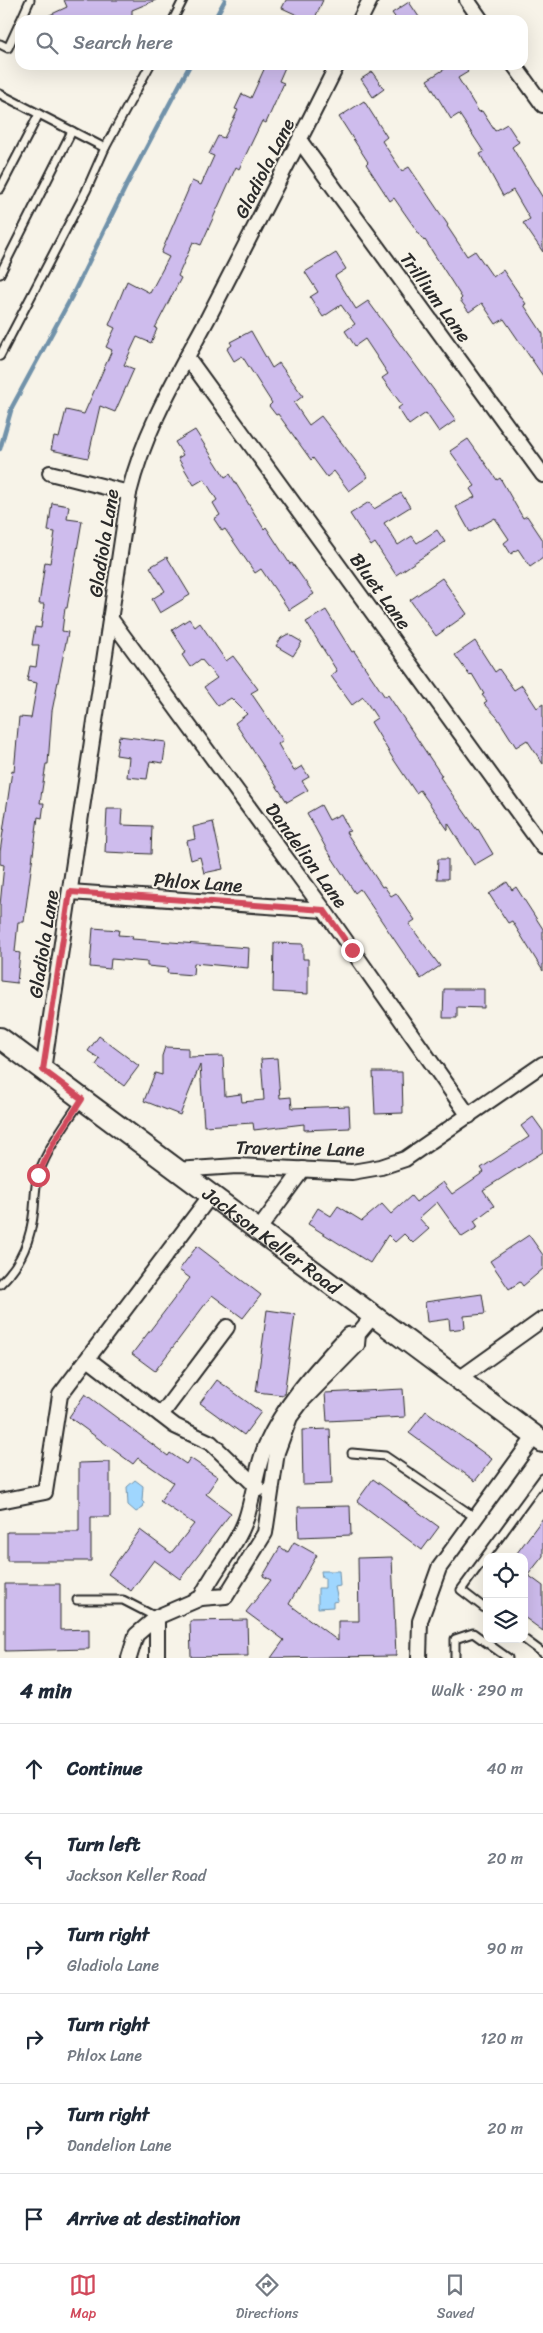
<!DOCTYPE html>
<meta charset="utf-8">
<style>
:root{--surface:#fff;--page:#f6f6f7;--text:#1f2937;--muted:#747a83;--line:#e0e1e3;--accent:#d1495b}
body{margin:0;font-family:Sriracha,sans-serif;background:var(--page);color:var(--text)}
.controls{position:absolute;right:15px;bottom:15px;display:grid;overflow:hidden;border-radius:10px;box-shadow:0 5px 20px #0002}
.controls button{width:45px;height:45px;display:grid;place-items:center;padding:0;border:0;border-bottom:1px solid var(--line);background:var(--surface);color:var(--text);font:25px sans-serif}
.stop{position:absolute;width:15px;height:15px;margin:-11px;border:4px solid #d1495b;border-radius:50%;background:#fff}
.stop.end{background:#d1495b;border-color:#fff;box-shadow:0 1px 5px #0008}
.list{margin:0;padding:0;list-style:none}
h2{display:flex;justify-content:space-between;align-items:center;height:65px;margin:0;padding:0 20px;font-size:21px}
h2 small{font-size:16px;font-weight:400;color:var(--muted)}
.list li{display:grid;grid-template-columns:32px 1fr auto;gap:15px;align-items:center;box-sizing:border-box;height:90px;padding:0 20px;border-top:1px solid var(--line)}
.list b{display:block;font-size:19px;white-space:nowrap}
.list p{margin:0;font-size:16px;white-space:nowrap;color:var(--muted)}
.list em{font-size:16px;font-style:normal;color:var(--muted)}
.icon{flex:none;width:28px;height:28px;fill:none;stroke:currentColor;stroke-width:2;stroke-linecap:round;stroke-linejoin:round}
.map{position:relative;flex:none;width:543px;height:1658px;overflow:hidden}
.search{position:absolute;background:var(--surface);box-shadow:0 5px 20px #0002;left:15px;right:15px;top:15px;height:55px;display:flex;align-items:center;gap:12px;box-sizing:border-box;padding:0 18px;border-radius:15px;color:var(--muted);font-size:19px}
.sheet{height:605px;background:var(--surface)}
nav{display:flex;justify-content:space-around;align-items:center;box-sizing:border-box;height:70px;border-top:1px solid var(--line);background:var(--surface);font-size:14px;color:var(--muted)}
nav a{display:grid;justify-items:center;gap:2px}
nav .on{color:var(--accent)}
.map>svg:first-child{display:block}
</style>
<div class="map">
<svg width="543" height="1658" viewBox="0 0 543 1658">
<rect width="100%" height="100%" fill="#f7f3e8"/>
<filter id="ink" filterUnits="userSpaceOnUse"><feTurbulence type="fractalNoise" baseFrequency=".02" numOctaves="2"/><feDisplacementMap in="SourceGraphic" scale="10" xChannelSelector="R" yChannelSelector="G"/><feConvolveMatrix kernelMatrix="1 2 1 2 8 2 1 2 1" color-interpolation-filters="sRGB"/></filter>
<g filter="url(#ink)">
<g fill="#9fd6fe" stroke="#7192aa">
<path d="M135,1480L143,1486L142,1501L144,1503L143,1508L136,1512L128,1505L127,1487Z"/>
<path d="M321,1571H339L340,1586L335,1587L338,1601L333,1602V1607L318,1608V1588H325V1578H322Z"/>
</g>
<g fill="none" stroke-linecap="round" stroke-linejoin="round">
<g stroke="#7192aa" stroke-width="4.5">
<path d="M214,20L225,0"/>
<path d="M0,449L12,407L71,298L127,184L190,65"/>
</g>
</g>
<g fill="#cebced" stroke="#2b2b2b">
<path d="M64,0H156L132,10V20H39L67,7Z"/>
<path d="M286,0H323L314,20H308L282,8Z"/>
<path d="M409,2L421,20H397L392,13Z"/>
<path d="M266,65H286L279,81L284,83L266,123L262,121L239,169L236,167L201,245L193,242L178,276L181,278L155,328L157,329L151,343L137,337L124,365L134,369L115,412L100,406L88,458L51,450L54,437L59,438L66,410L84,414L112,350L106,347L115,328L109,325L127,281L150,293L169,257L161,253L192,181L201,185L214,156L209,154L218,136L224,138L238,110L235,109L242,94L251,98Z"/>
<path d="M451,65H463L468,72L458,78L479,112L482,111L495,131L507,124L519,142L512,147L543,198V252L523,223L530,219L513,190L503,196L480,154L484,152L459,114L451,119L427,80Z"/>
<path d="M372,72L384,89L373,97L361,79Z"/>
<path d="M364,101L387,137L382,141L402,171L409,167L448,225L447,226L467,256L475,251L493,277L503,270L526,304L524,305L543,334V376L504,319L496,324L482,303L469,312L460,300L462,298L425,240L424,241L394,198L390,201L366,164L368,162L339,117Z"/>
<path d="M336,253L346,269L335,276L356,309L368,301L456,420L439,432L426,413L409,425L398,408L402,405L382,378L388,374L377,357L365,339L355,346L345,331L355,324L341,305L323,317L310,297L318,292L305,272Z"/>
<path d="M251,331L272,368L279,363L303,396L294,403L309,425L321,416L368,477L349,491L334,471L327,477L313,458L311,460L278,414L276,415L269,406L272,403L242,356L234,361L227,349L232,345L230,342Z"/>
<path d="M195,430L225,477L230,474L264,529L266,527L290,564L292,563L314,594L289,610L261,569L255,573L225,529L222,531L214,519L220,515L213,503L217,500L204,479L194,485L178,458L183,455L175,442Z"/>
<path d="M468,439L497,480L500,478L523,518L527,516L543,540V558L530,567L518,549L511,554L504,543L509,539L495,518L470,532L456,507L475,497L470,489L475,486L450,451Z"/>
<path d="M401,493L410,507L384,523L398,545L412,536L417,543L437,530L445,542L396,575L375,543L371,546L350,514L369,502L374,509Z"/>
<path d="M52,503L69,506L67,519L82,521L67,608H65L62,631L68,632L52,711L48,764H46L40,803H44L42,818L38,817L24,922H18L15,952L20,953L17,983L0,981V905L4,865L0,864V852L12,771L14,772L19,717L31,718L37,683L27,681L30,666L36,667L39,645H32L35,627L41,628L44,604H39L45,562L50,563L55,532L48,531Z"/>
<path d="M167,557L190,595L160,613L152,599L165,591L150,567Z"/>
<path d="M442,578L467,614L436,636L410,600Z"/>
<path d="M326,610L352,652L354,651L385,697L388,695L442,776L440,777L477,830L478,829L493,854L474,865L448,823V830L420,790L416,793L392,757L371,722L377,718L363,697L352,705L331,676L337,671L306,622Z"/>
<path d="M189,619L195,627L200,623L226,661L233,656L258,689L251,693L283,740L278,744L294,771L302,766L309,777L302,781L308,790L287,802L235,723L247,714L231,698L218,706L204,687L217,678L201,659L190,667L182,655L186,652L172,630Z"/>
<path d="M288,634L302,642L293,656L276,646L281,638Z"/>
<path d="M475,641L495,672L499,669L514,690L522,685L537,708L543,704V764L527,740L516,747L497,717L484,703L487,701L482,695L484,694L472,674L470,676L455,655Z"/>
<path d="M119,736L166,742L163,763L150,761L147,779L127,777L129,757L116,755Z"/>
<path d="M321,805L329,820L341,814L350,831L346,832L382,887L384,886L391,896L396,893L415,920L409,924L440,966L421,979L360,889L355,893L327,850L307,813Z"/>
<path d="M107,809H122L121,825L152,826L151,854L105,852Z"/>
<path d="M213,822L223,869L204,873L200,857L191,860L187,841L195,839L193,827Z"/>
<path d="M438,859H448V879H437Z"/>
<path d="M507,882L512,890L516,887L543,929V971L512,921L508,923L489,894Z"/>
<path d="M93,928L119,930L118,935L133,936L132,939L249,948L248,968L194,963L193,975L167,973L168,968L147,966V962L111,959L110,969L90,967Z"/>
<path d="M274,943L303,944V959H308V994L273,992Z"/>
<path d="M444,989H484V1008L457,1007V1018H443Z"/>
<path d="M99,1036L139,1066L124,1086L96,1065L100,1059L88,1051Z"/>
<path d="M165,1047L188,1048V1057L223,1056L225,1096L241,1094L242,1102L264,1100L261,1059L277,1058L280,1098L291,1097L292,1108L349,1106L350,1128L304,1130V1124L254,1130L253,1123L204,1126L200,1065L180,1115L144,1101L155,1073L162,1075V1056Z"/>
<path d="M373,1072H402L403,1113L375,1114Z"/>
<path d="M533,1117L543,1131V1152L483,1190L494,1206L474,1221L478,1227L462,1237L437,1202L419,1218L429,1229L413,1243L404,1234L395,1242L388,1235L370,1263L308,1224L318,1208L331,1216L338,1206L362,1221L382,1204L391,1214L411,1196L416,1202L443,1182L452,1194L484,1172L481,1168L529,1137L521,1126Z"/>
<path d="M529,1235L543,1255V1269L523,1286L520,1282L509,1289L490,1261Z"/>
<path d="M197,1246L261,1295L243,1318L212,1295L155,1371L132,1354L190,1278L179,1270Z"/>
<path d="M482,1294L485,1314L464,1316L465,1328L450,1330L449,1319L427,1322L425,1302Z"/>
<path d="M267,1310L295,1314L284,1395L256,1392Z"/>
<path d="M217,1380L261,1412L244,1435L200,1403Z"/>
<path d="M403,1389L405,1417L327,1421L325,1393Z"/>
<path d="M85,1394L168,1456L170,1453L186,1464L190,1458L218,1477L206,1494L231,1513L180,1579L154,1560L131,1591L108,1574L140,1530L171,1553L194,1524L160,1501L173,1482L138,1458L133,1464L69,1417Z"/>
<path d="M426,1411L492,1459L475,1481L409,1433Z"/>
<path d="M330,1429L332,1484L303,1485L302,1430Z"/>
<path d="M110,1462V1517H91V1561H7V1532H79V1463Z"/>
<path d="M373,1479L439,1527L422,1550L357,1501Z"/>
<path d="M350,1506L351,1535L299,1537L298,1507Z"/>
<path d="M543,1518V1556L528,1575L543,1586V1631L524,1617V1557H514Z"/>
<path d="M294,1542L317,1555L289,1604L338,1641V1621H359L358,1558L392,1557L396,1656L271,1658L284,1640L246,1612L271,1580L263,1576L280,1547L288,1552Z"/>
<path d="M5,1584H60V1630L89,1629V1649L5,1651Z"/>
<path d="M247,1620L248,1656L191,1657L190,1621Z"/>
</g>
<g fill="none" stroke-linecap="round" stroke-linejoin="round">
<defs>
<g id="service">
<path d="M21,20L30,0"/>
<path d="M173,20L183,0"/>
<path d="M0,44L8,48L20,22"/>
<path d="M0,94L105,148"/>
<path d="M0,189L39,114"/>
<path d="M0,274L72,131"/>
<path d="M0,356L86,191L105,148L150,65"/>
<path d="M0,1284C22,1263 31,1239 34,1209C35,1198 35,1186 38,1175C47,1149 65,1124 81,1101"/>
<path d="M352,1453L385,1456L476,1518"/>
<path d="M77,1600H123L156,1617"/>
<path d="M487,1610L461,1590L543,1478"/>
<path d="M524,1639L543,1653"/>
<path d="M455,1658V1639L473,1633L508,1658"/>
</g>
<g id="minor">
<path d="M467,0L481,20"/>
<path d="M360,20L370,0"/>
<path d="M514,65L543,105"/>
<path d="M300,141L543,475"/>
<path d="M187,357L543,847"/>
<path d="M50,473L129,493"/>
<path d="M110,618L324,910L469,1116"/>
<path d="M70,892L324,910"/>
<path d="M43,1070L129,493C144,431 178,374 208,318C251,234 295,150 337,65"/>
<path d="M176,1170L237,1166L352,1172L381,1167L405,1159L543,1064"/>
<path d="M259,1229L303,1169"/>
<path d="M88,1359L175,1426L211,1443L259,1489"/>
<path d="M459,1379L543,1319"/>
<path d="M161,1415L227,1327"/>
<path d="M0,1501L45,1492L60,1395L211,1195"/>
<path d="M201,1598C213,1570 236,1548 246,1519C254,1495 256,1468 266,1445C285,1402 317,1369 348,1335L358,1334"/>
<path d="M129,1658L136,1635L157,1617"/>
<path d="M157,1658V1617L201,1598L226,1596L265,1533L277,1452L290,1417L302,1401L357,1345L358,1334L373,1316"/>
<path d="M419,1658L420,1621L439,1568L535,1436"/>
</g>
<g id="secondary">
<path id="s1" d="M0,1038L543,1442"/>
</g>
</defs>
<use href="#service" stroke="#2b2b2b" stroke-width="11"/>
<use href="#minor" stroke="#2b2b2b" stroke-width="18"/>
<use href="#secondary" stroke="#2b2b2b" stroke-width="24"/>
<use href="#service" stroke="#f7f3e8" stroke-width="7"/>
<use href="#minor" stroke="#f7f3e8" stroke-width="14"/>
<use href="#secondary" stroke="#f7f3e8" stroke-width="20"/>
</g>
</g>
<g fill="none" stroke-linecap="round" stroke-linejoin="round" filter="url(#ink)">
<path stroke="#d1495b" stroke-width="6" d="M38,1175L54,1142L82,1099L43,1070L70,892L324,910L352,950"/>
</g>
<g text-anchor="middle" stroke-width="4" stroke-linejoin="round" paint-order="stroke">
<g font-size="19" fill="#2b2b2b" stroke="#f7f3e8">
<text transform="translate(264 168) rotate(-63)" y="7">Gladiola Lane</text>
<text transform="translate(436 297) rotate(54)" y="7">Trillium Lane</text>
<text transform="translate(103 543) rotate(-81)" y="7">Gladiola Lane</text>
<text transform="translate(381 591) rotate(54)" y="7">Bluet Lane</text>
<text transform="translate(307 855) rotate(54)" y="7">Dandelion Lane</text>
<text transform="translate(198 882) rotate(4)" y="7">Phlox Lane</text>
<text transform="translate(43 944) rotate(-81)" y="7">Gladiola Lane</text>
<text transform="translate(300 1148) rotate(1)" y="7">Travertine Lane</text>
<text dy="7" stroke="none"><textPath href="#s1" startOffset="339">Jackson Keller Road</textPath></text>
</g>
</g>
</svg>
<div class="controls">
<button><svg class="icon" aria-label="locate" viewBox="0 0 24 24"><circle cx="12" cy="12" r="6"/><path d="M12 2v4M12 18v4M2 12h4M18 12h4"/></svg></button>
<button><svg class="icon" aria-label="layers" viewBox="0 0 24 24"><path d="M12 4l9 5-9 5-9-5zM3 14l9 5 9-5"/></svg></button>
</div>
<div class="stop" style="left:38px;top:1175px"></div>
<div class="stop end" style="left:352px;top:950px"></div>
<div class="search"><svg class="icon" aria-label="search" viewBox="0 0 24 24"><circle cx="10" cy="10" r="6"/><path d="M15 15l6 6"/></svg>Search here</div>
</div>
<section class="sheet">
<h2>4 min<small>Walk · 290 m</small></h2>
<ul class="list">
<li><svg class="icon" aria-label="ahead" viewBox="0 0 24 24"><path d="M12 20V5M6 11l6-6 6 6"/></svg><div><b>Continue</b></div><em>40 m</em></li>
<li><svg class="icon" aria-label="left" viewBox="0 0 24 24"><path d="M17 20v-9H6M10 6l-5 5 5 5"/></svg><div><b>Turn left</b><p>Jackson Keller Road</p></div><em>20 m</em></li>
<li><svg class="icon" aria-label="right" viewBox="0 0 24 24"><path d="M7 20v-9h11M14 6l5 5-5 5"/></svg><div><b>Turn right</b><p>Gladiola Lane</p></div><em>90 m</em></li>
<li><svg class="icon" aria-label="right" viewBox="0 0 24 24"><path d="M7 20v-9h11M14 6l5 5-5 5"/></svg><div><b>Turn right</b><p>Phlox Lane</p></div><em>120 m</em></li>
<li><svg class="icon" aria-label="right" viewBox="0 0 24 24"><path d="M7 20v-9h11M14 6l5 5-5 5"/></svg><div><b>Turn right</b><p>Dandelion Lane</p></div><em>20 m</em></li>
<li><svg class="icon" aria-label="arrive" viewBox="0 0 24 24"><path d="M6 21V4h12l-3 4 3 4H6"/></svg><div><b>Arrive at destination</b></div></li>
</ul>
</section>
<nav>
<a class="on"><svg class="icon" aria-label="map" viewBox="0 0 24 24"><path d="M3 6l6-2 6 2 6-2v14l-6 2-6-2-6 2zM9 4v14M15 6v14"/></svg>Map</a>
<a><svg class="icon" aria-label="directions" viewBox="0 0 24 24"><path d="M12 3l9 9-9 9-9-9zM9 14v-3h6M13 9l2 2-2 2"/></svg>Directions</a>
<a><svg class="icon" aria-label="saved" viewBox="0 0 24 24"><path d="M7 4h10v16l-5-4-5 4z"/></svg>Saved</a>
</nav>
